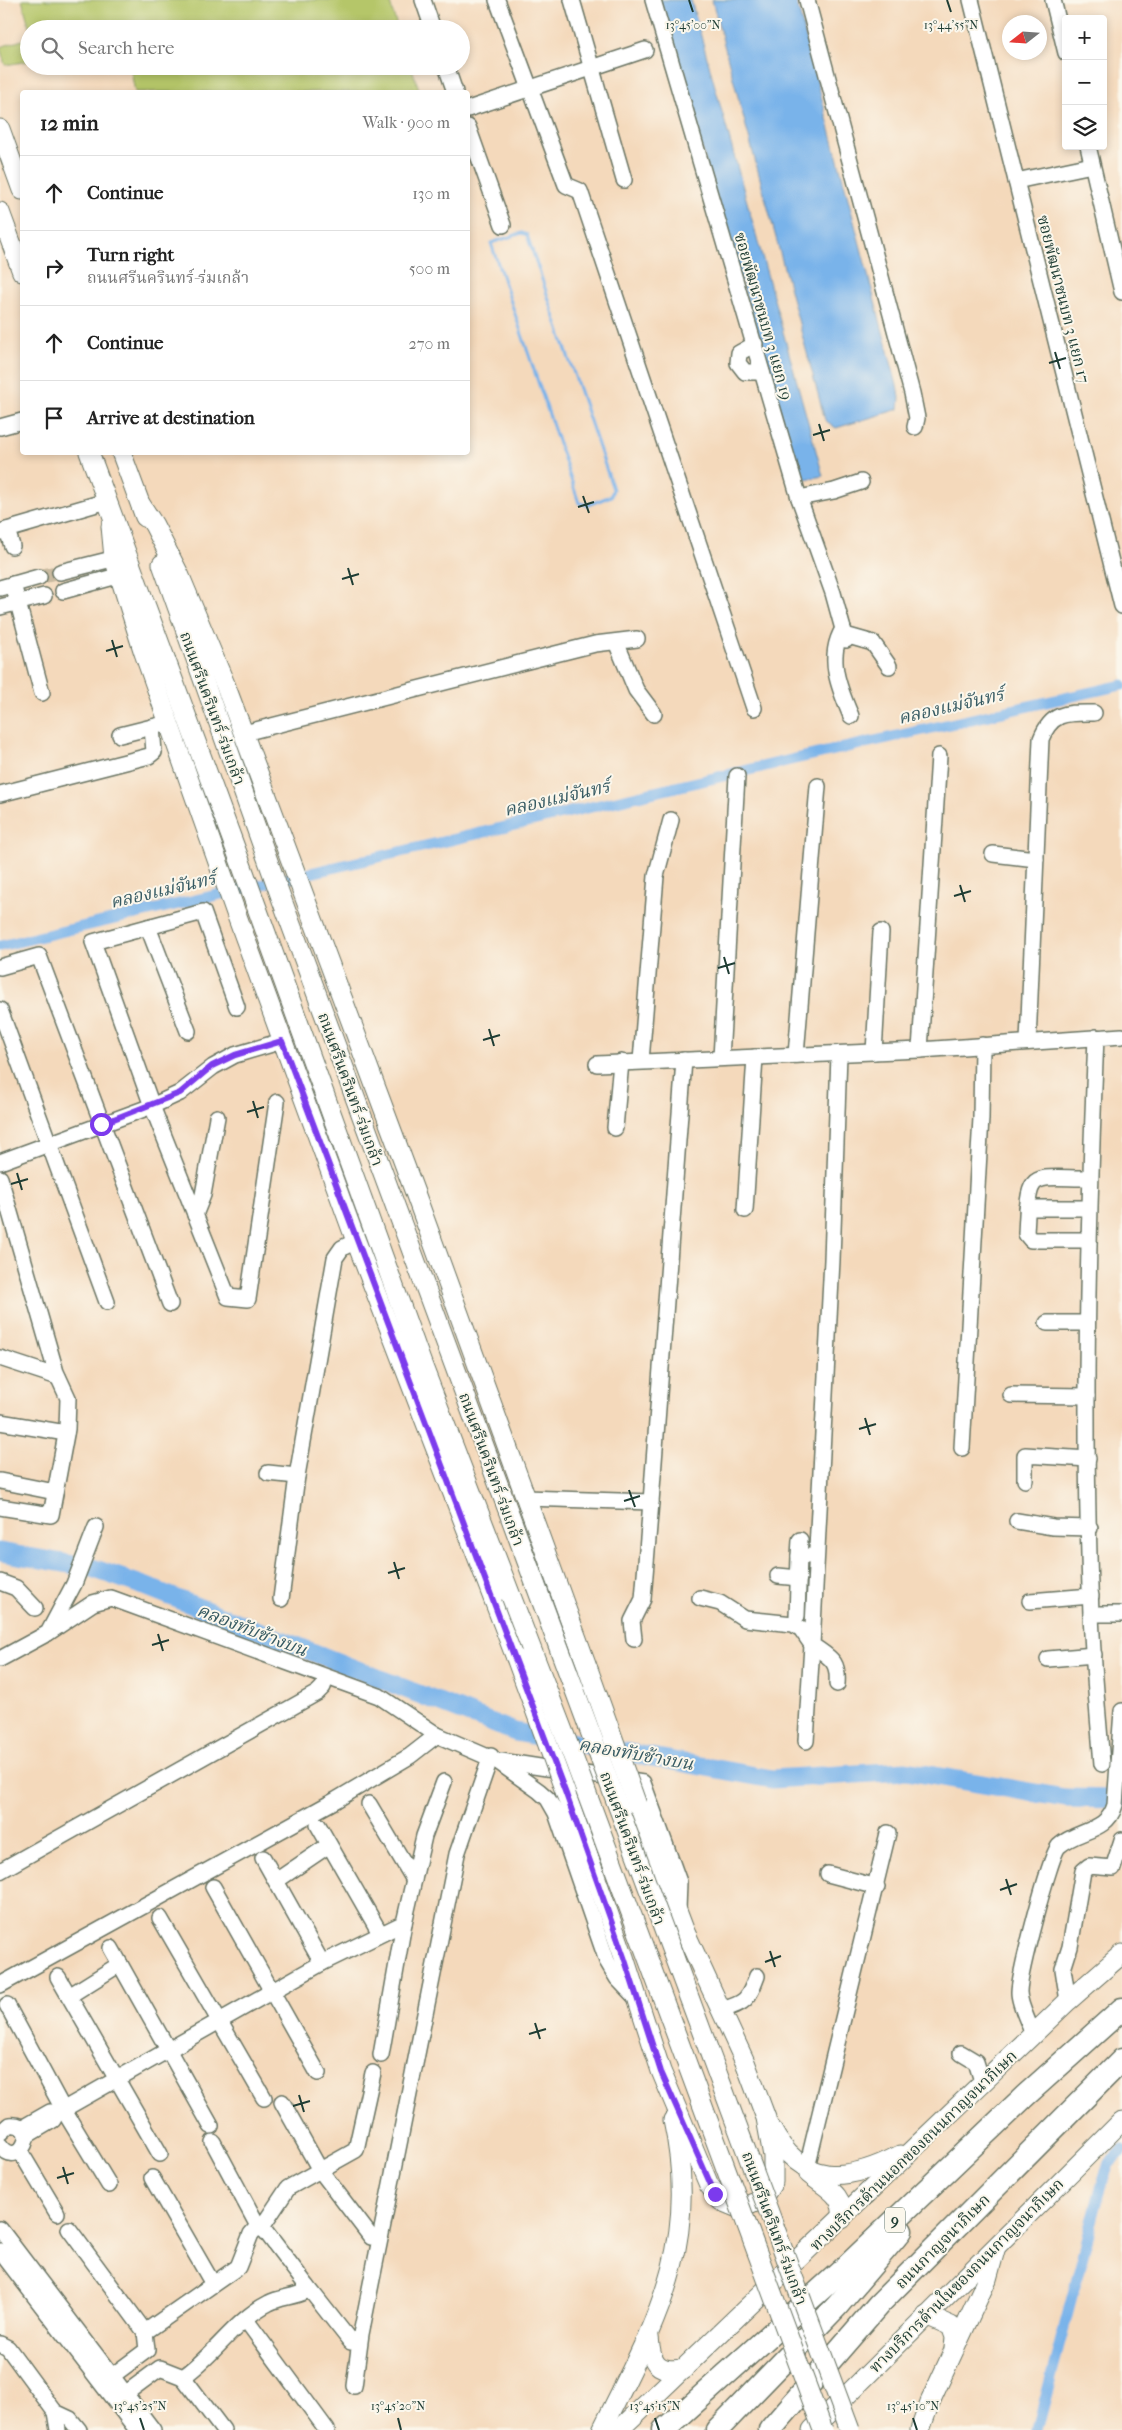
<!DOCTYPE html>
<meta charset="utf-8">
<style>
:root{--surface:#fff;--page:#f2f2f2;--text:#222;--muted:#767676;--line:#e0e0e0}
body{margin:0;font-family:"IM FELL French Canon","Noto Serif Thai",serif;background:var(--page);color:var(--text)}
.controls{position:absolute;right:15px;top:15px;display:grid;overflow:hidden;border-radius:5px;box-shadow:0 2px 8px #0003}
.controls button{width:45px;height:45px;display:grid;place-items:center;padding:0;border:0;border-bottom:1px solid var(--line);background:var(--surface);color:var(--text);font:25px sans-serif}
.compass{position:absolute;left:1002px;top:15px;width:45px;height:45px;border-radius:50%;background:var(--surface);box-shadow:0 2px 8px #0003;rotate:253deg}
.stop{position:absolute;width:15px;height:15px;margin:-11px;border:4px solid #7c3aed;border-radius:50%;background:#fff}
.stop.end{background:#7c3aed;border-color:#fff;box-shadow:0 1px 5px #0008}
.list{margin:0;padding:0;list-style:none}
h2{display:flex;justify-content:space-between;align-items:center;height:65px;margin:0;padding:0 20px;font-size:21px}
h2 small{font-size:16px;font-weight:400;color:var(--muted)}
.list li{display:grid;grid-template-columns:32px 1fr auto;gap:15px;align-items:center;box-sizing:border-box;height:75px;padding:0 20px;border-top:1px solid var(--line)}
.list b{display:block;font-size:19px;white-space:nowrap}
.list p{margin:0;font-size:16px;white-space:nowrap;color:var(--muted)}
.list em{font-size:16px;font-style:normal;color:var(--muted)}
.icon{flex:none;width:28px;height:28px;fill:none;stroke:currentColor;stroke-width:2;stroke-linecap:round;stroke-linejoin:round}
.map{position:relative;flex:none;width:1122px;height:2430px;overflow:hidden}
.search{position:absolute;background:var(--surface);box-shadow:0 2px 8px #0003;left:20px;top:20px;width:450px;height:55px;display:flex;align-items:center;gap:12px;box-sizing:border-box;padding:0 18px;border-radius:28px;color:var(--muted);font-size:19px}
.panel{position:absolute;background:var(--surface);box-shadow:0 2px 8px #0003;left:20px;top:90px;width:450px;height:365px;border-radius:5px}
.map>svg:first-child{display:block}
</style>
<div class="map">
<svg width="1122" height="2430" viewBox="0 0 1122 2430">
<rect width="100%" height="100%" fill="#fbf7ec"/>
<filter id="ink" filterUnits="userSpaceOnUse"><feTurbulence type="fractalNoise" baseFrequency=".02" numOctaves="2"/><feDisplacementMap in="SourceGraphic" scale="10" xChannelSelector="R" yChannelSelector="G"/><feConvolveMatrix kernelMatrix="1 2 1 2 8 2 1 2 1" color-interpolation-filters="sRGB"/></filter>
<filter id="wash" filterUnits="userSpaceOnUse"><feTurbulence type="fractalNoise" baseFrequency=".0096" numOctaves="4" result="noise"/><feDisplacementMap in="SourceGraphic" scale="20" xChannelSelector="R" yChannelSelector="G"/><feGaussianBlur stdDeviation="1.12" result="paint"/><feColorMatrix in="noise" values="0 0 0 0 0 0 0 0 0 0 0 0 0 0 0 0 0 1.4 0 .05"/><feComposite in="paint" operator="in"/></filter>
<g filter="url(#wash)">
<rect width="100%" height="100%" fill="#f4d9bb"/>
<g fill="#b5c669" stroke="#6a824e">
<path d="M22,0H389L398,29H30Z"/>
<path d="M29,38V61L5,65L0,47Z"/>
<path d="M130,66H411L420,92H135Z"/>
</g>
<g fill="#79b3ea" stroke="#4c788f">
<path d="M658,0H691L823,476L800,480Z"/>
<path d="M712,0H796L900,397L899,409L836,428L825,420Z"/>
</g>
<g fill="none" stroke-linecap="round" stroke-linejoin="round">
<path stroke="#79b3ea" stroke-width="3" d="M522,233L527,235L613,489L611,496L588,505L579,503L491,243Z"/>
<g stroke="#79b3ea" stroke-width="11">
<path d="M0,946L795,759L1122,685"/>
<path d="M1037,2430L1100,2191L1109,2163L1122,2150"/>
</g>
<path stroke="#79b3ea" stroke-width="19" d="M0,1552L92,1568L147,1587L515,1732L772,1779L906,1771L1065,1798L1122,1799"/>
</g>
</g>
<g filter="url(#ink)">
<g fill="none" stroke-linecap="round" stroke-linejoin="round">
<path stroke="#c9baa0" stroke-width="15" stroke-dasharray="15 8" stroke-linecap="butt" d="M39,577L60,572"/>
<defs>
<g id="minor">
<path d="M423,0L433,29"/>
<path d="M497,0L566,185L580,191L754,708"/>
<path d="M572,0L624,180"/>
<path d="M653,0L799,498L833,593L846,640"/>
<path d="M807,0L912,393L917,418L915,427"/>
<path d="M971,0L1122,606"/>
<path d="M1053,0L1066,53"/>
<path d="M446,66L455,92"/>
<path d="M468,109L645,50"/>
<path d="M468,127L503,225"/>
<path d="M1088,146L1122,292"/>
<path d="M1016,181L1092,165"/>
<path d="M755,344L739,353L738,363L745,372H762"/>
<path d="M0,427L22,421"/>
<path d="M799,498L834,491L861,482"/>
<path d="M7,530L12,546"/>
<path d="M0,532L107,501"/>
<path d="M60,572L124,556"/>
<path d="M13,584L42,693"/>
<path d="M0,588L39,577"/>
<path d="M63,591L128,573"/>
<path d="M0,607L44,596"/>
<path d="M843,629C826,657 839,688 851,716"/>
<path d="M845,635L873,643L889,666"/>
<path d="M616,642L636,690L654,714"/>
<path d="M244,733L595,644L637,639"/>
<path d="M120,735L160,725"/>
<path d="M0,794L149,756L154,752L152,727"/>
<path d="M993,854L1036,859"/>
<path d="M148,927L188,1031"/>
<path d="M0,967L39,956L170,1304"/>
<path d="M237,1007L203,912L93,942L152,1106L228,1297L248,1299L277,1102"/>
<path d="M0,1010L107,1302"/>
<path d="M1096,1037C1088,1229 1083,1422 1091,1614C1093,1664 1098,1714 1102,1764"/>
<path d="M1028,1042L1041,739C1052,711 1067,713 1094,713"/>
<path d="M920,1050L939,756"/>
<path d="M874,1052L881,932"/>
<path d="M796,1055L818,786"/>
<path d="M721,1058L737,776"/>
<path d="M641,1061L656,876L671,820"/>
<path d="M597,1064L920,1050L1122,1036"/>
<path d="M615,1128L621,1062"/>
<path d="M0,1162L152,1106L180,1093L213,1067L235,1055L282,1041"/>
<path d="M0,1178L56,1372L68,1398L67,1429L51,1515L0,1507"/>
<path d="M1027,1208H1089"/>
<path d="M745,1210L755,1057"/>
<path d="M195,1215L203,1195L217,1117"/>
<path d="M1088,1240H1031L1026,1234C1029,1168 1029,1178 1090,1178"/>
<path d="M1047,1323H1087"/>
<path d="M0,1358L58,1377"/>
<path d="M1011,1395L1087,1396"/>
<path d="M0,1422L66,1433"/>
<path d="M962,1448L981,1118L982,1045"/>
<path d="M268,1473L297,1476"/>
<path d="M1025,1480V1455L1088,1459"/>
<path d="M0,1481L55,1492"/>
<path d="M525,1498L651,1502"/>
<path d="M1017,1521L1053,1527L1090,1528"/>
<path d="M800,1540L799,1556H808"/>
<path d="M778,1576L799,1578"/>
<path d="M0,1582L16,1588L35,1608"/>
<path d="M700,1598L720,1603L745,1619L793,1624L801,1629L812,1645L806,1741"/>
<path d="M281,1599L297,1476L335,1258L342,1248L356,1241"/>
<path d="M1030,1601L1091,1596"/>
<path d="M1091,1614H1122"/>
<path d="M797,1616L799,1556"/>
<path d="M48,1633L93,1603L111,1598L379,1696L437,1735L497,1761L539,1791L548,1799L556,1813L607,1961L617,1978L638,2000"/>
<path d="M634,1639L632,1621L643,1599L651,1502L684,1060"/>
<path d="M0,1659L48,1633L74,1584L96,1527"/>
<path d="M1048,1659L1094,1655"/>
<path d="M837,1684C839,1660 830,1658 812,1645L832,1260L839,1054"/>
<path d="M501,1761L643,1783L679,1882L678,1910"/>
<path d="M369,1804L414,1880"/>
<path d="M318,1825L380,1933"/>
<path d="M263,1858L322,1963"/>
<path d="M0,1871L317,1693L323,1687L326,1678"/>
<path d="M828,1874L877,1887"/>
<path d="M276,1881L329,1845"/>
<path d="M213,1887L318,2073"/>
<path d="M160,1918L264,2098"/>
<path d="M111,1948L211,2126"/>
<path d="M58,1977L160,2154"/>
<path d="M0,1985L336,1800L410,1756L437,1735"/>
<path d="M69,1996L120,1964"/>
<path d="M1068,2001L1063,1969L1070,1947L1083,1871L1089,1866L1113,1868L1122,1840"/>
<path d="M7,2005L63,2109L109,2185"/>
<path d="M721,2010C746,2003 748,2000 757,1976"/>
<path d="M1033,2035C1029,2022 1019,2005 1019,1992C1019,1975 1050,1854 1059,1846C1078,1829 1107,1833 1115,1805L1122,1711"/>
<path d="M961,2053L976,2062L983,2084"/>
<path d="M381,2055L404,1923L424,1836L444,1782"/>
<path d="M282,2102L320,2170L371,2237"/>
<path d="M57,2113L322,1963L404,1923"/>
<path d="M22,2128L50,2112L57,2113L53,2120L26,2136"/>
<path d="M0,2133L9,2125C43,2122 19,2173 0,2145"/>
<path d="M20,2151L57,2213"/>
<path d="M807,2167L888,1833"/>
<path d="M152,2178L213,2284"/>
<path d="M262,2227L288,2188L356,2150L373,2073"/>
<path d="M0,2229L153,2430"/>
<path d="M69,2229L145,2332"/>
<path d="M0,2251L137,2430"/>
<path d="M307,2286L351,2342"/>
<path d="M246,2320L327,2430"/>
<path d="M0,2344L8,2348L55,2412"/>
<path d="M112,2376L147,2350L145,2332L238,2267L251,2234L258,2226"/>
<path d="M183,2377L223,2430"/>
<path d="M354,2386L361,2334L457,1854L491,1756"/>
<path d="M125,2394L160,2368L183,2377C214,2356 235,2320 269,2303C280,2297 295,2297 306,2291L307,2286L266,2232L258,2226L213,2142"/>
<path d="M58,2430L55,2412L70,2419L79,2430"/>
</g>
<g id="major">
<path d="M0,129L22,190"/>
<path d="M0,212L22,272"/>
<path d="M89,452L240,861L422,1364L511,1596"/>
<path d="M121,452L145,517"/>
<path d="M141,505L154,525L179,574L225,684L414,1190L588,1669"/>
<path d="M111,526L114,558L143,650L237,916L356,1241L516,1658"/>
<path d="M162,564L283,903L536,1586"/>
<path d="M566,1794L624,1957L661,2071L709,2185L721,2201L738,2208L747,2206L762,2199L773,2182V2156L766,2118L745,2062L685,1932L637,1805"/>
<path d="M771,2128C802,2188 848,2182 900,2155"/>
<path d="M809,2174C826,2188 845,2194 842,2219"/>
<path d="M926,2315L951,2326L955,2337L954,2348"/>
<path d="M649,2337C651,2362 656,2373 684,2369"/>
<path d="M602,2430C655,2322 701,2246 673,2120"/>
<path d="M619,2430L1068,2001L1122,1954"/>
<path d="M812,2430L1122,2121"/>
<path d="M920,2430L930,2402L987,2279L995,2250"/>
</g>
<g id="highway">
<path d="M664,2430L848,2265L1025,2096L1122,2009"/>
<path d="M717,2430L837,2306L901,2231"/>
<path d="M770,2430L879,2304L1122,2060"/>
</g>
</defs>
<use href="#minor" stroke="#6a7463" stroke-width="18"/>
<use href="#major" stroke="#6a7463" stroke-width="21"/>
<use href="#highway" stroke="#6a7463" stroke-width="25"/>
<use href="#minor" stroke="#fff" stroke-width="15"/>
<use href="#major" stroke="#fff" stroke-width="19"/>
<use href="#highway" stroke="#fff" stroke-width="22"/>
<defs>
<g id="major-bridge">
<path d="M536,1586L850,2430"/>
<path d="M511,1596L575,1762L823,2430"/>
<path d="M516,1658L566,1794"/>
<path d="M588,1669L637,1805"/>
</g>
</defs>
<use href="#major-bridge" stroke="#6a7463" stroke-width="21" stroke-linecap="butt"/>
<use href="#major-bridge" stroke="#fff" stroke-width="19"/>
</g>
</g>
<g fill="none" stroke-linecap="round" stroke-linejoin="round" filter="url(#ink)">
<path stroke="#7c3aed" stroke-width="6" d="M101,1124L180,1093L212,1066L235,1055L282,1041L566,1794L624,1957L661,2072L715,2194"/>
</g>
<path fill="none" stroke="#1f3d34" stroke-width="2" d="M689,0L693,12M947,0L951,12M1055,352L1060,369M1049,363L1066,358M819,424L824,441M813,435L830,430M583,496L589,513M578,507L594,502M348,568L353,585M342,579L359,574M112,640L117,657M106,651L123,646M960,885L965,902M954,896L971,891M724,957L729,974M718,968L735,963M489,1029L494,1046M483,1040L500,1035M253,1101L258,1118M247,1112L264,1107M17,1173L22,1190M11,1184L28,1179M865,1418L870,1435M859,1429L876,1424M629,1490L635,1507M624,1501L640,1496M394,1562L399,1579M388,1573L405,1568M158,1634L163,1651M152,1645L169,1640M1006,1879L1011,1895M1000,1890L1017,1884M770,1951L775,1967M765,1962L781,1956M535,2023L540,2039M529,2034L546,2029M299,2095L304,2112M293,2106L310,2101M63,2167L68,2184M57,2178L74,2173M140,2418L144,2430M398,2418L401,2430M655,2418L659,2430M913,2418L917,2430"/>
<g text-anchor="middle" stroke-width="4" stroke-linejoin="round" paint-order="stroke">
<rect fill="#fbf7ec" stroke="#61756b" stroke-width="1" x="885" y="2207.5" width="20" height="25" rx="4"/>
<g font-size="15" font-weight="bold" fill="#1f3d34">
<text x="895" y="2225">9</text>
</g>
<g font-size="16" fill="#1f3d34" stroke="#fbf7ec">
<text transform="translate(1064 299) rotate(76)" y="6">ซอยพัฒนาชนบท 3 แยก 17</text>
<text transform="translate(764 316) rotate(74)" y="6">ซอยพัฒนาชนบท 3 แยก 19</text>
<text transform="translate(213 708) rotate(70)" y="6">ถนนศรีนครินทร์-ร่มเกล้า</text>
<text transform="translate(351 1089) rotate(70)" y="6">ถนนศรีนครินทร์-ร่มเกล้า</text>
<text transform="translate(492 1469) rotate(70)" y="6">ถนนศรีนครินทร์-ร่มเกล้า</text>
<text transform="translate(633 1848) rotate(70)" y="6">ถนนศรีนครินทร์-ร่มเกล้า</text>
<text transform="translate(913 2150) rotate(-44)" y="6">ทางบริการด้านนอกของถนนกาญจนาภิเษก</text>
<text transform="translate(775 2228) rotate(70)" y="6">ถนนศรีนครินทร์-ร่มเกล้า</text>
<text transform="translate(942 2241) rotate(-45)" y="6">ถนนกาญจนาภิเษก</text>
<text transform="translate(966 2275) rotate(-45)" y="6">ทางบริการด้านในของถนนกาญจนาภิเษก</text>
</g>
<g font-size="18" font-style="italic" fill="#365a62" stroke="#fbf7ec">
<text transform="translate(951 706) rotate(-13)" y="6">คลองแม่จันทร์</text>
<text transform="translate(557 798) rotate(-13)" y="6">คลองแม่จันทร์</text>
<text transform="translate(163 890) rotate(-13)" y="6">คลองแม่จันทร์</text>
<text transform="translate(252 1630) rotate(21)" y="6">คลองทับช้างบน</text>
<text transform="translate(636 1754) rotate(10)" y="6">คลองทับช้างบน</text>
</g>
</g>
<g font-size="12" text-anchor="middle" fill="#1f3d34" stroke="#fbf7ec" stroke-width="4" stroke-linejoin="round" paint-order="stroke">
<text x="693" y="29">13°45'00"N</text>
<text x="951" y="29">13°44'55"N</text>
<text x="140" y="2410">13°45'25"N</text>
<text x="398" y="2410">13°45'20"N</text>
<text x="655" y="2410">13°45'15"N</text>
<text x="913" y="2410">13°45'10"N</text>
</g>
</svg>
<div class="controls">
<button>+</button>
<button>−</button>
<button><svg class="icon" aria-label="layers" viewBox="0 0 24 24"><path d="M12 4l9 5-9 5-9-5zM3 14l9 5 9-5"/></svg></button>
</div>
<svg class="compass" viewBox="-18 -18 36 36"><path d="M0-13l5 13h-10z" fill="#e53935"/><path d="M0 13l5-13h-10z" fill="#767676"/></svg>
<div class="stop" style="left:101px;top:1124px"></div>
<div class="stop end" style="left:715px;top:2194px"></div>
<div class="search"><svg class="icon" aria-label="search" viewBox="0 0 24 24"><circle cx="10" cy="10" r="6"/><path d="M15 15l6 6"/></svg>Search here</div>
<section class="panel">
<h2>12 min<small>Walk · 900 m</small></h2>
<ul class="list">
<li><svg class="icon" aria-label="ahead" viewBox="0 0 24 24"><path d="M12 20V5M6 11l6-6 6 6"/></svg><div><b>Continue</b></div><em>130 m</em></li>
<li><svg class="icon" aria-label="right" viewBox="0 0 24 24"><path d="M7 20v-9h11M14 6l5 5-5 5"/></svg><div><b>Turn right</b><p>ถนนศรีนครินทร์-ร่มเกล้า</p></div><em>500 m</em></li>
<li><svg class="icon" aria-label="ahead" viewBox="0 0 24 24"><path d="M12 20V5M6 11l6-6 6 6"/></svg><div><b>Continue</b></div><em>270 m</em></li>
<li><svg class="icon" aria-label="arrive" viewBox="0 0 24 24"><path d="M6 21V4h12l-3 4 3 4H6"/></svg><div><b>Arrive at destination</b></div></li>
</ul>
</section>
</div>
